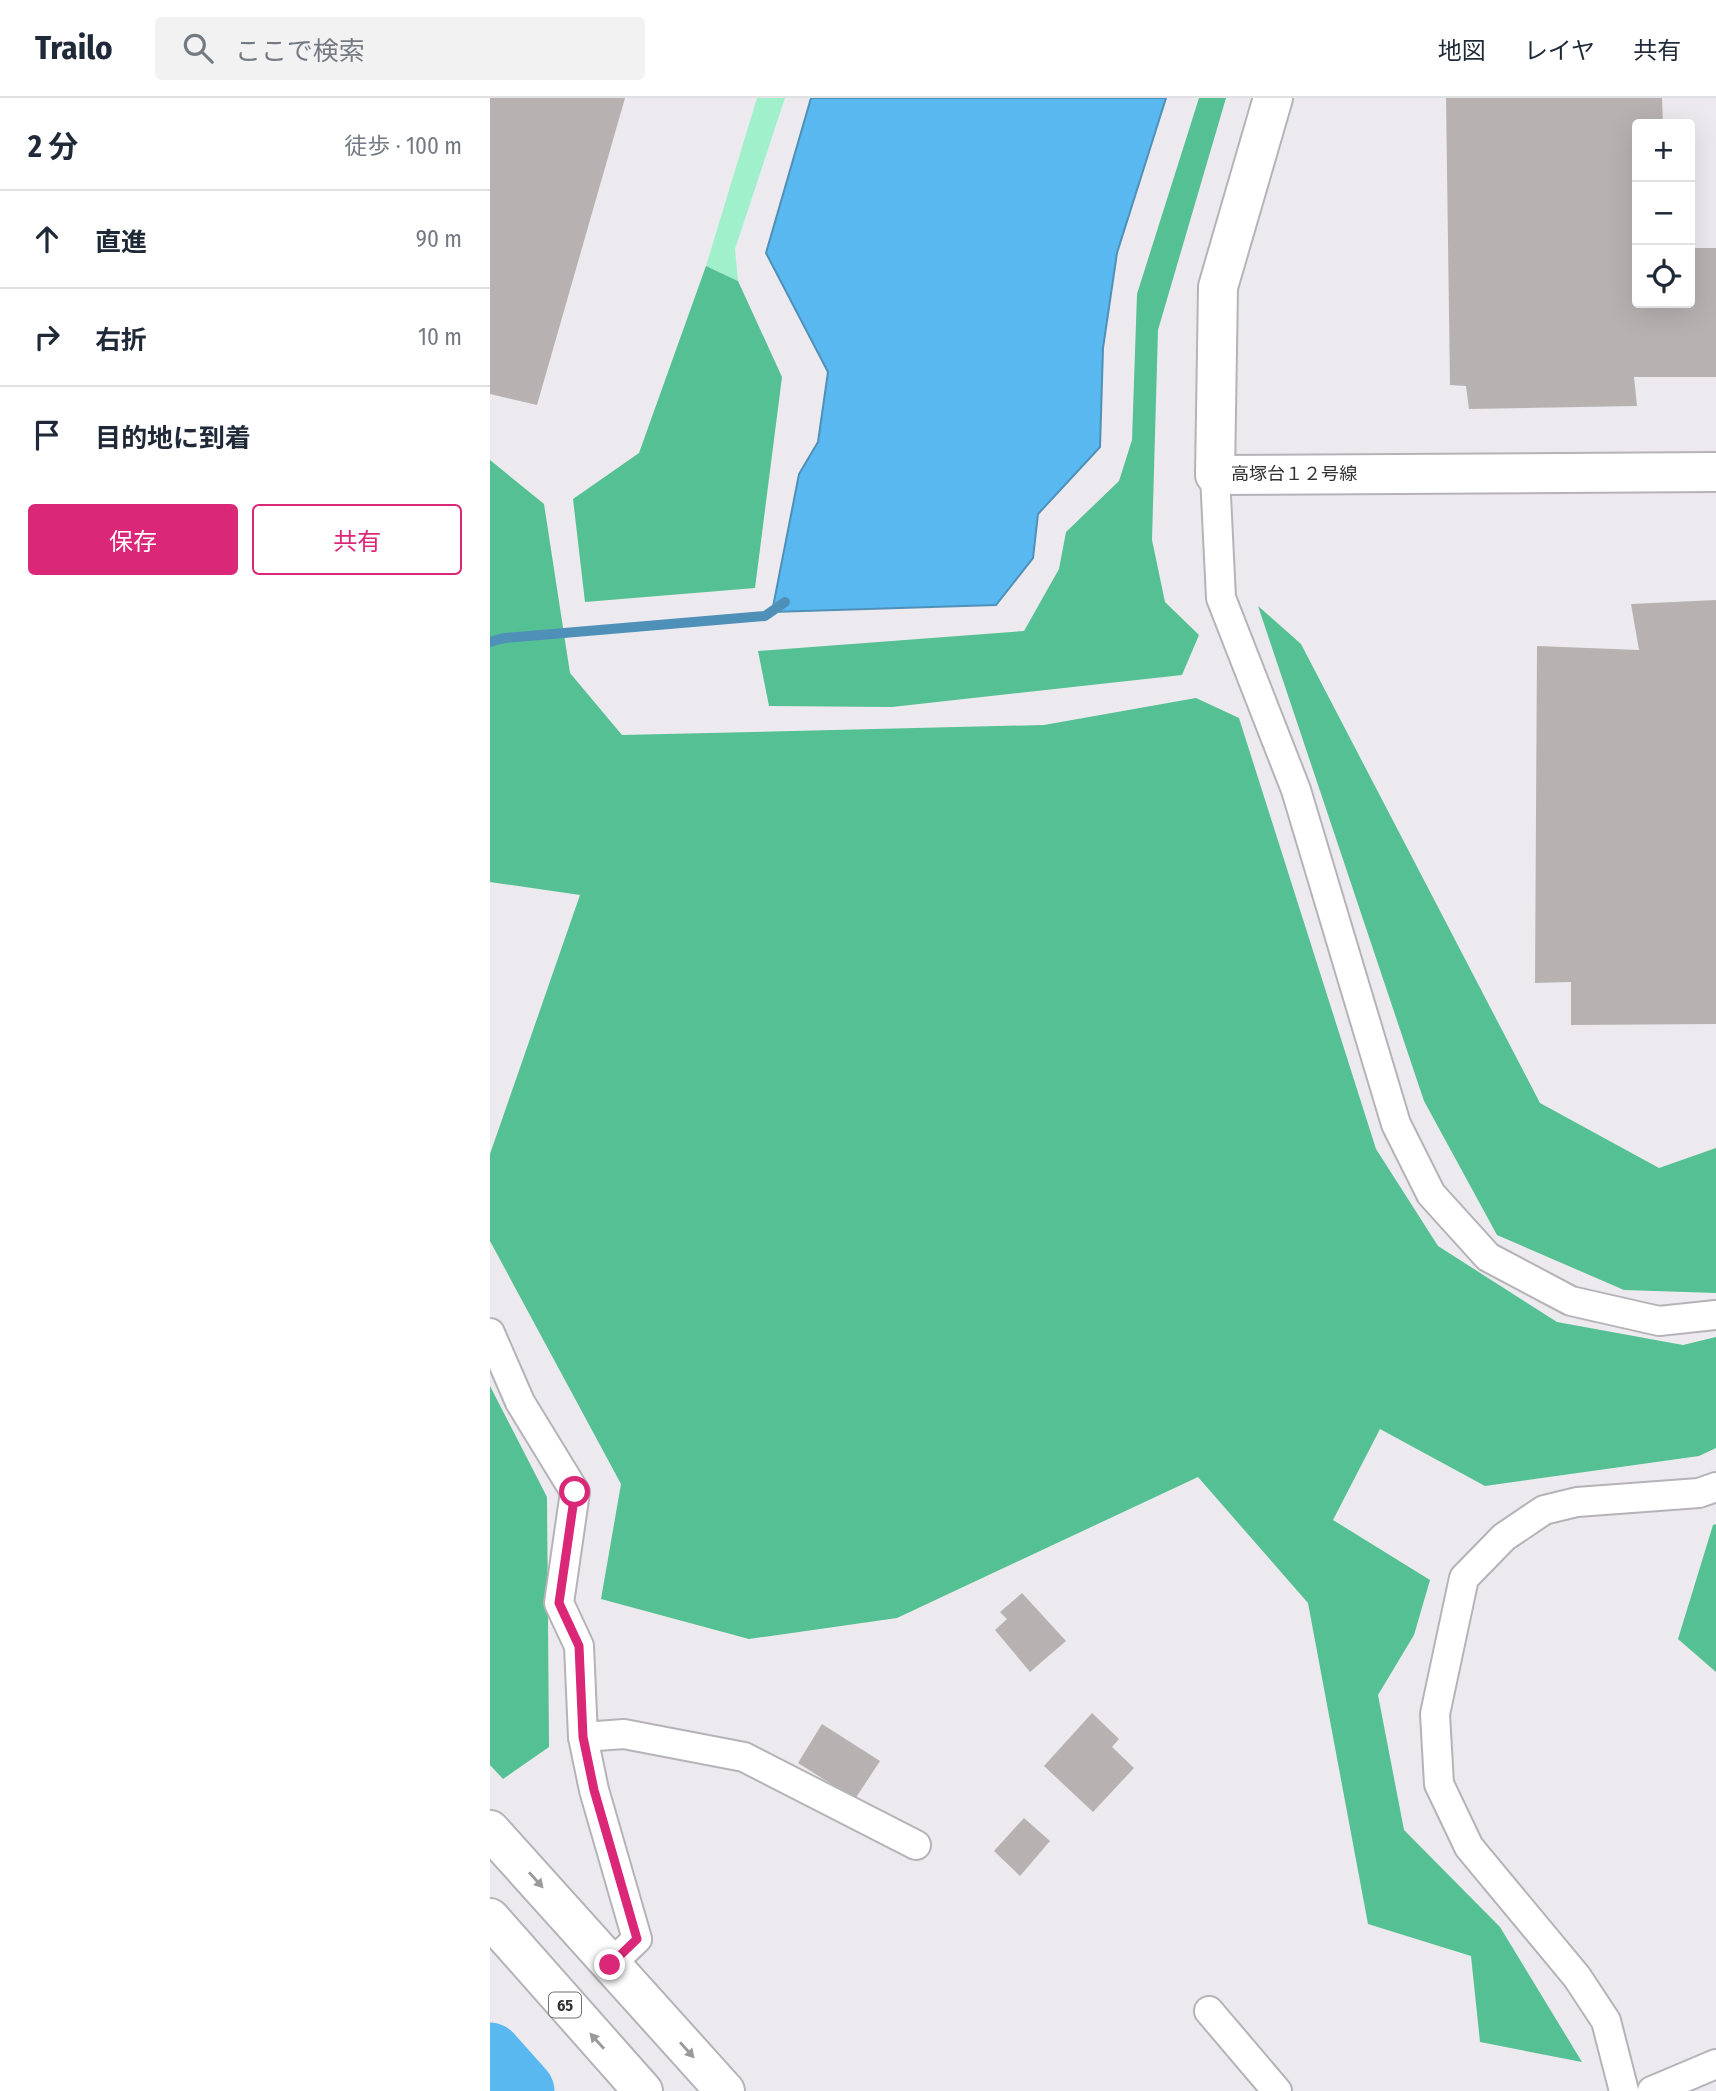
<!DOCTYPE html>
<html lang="ja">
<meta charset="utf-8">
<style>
:root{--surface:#fff;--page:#f2f2f3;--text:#1f2937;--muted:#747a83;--line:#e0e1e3;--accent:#db2777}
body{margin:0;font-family:"Fira Sans Condensed","Noto Sans JP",sans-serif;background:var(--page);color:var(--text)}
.controls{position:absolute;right:21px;top:21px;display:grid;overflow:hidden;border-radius:7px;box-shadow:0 7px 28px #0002}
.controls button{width:63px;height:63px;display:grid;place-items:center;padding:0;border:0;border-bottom:2px solid var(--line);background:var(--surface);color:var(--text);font:35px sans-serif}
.stop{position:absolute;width:21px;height:21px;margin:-16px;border:5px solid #db2777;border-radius:50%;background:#fff}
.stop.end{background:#db2777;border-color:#fff;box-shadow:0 2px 7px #0008}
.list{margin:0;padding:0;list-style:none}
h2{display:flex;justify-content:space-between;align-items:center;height:91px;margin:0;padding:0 28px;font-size:30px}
h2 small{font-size:23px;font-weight:400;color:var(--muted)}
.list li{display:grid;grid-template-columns:46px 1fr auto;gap:21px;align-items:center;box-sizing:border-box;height:98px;padding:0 28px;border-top:2px solid var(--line)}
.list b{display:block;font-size:26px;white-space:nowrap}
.list em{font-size:23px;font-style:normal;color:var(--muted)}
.actions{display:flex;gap:14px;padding:21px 28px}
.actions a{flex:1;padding:16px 0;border:2px solid var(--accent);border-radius:7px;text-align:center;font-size:24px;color:var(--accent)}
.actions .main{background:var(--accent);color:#fff}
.icon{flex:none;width:38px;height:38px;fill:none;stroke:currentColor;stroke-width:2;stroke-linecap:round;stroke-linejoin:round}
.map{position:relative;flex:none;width:1226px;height:1993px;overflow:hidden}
header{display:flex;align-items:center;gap:42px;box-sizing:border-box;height:98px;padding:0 35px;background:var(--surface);border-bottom:2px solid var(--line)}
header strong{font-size:33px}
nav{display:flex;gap:38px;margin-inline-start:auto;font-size:24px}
.search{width:490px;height:63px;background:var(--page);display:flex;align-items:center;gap:18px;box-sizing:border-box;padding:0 24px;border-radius:7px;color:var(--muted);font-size:26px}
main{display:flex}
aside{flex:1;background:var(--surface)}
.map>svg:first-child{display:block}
</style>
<header>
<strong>Trailo</strong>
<div class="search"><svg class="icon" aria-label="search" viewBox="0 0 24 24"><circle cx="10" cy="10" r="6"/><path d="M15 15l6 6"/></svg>ここで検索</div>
<nav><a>地図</a><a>レイヤ</a><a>共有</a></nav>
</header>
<main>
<aside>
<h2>2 分<small>徒歩 · 100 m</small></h2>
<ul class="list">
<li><svg class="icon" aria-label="ahead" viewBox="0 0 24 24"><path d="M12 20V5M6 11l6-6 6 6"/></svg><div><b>直進</b></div><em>90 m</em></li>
<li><svg class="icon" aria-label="right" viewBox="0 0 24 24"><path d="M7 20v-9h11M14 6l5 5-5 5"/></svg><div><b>右折</b></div><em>10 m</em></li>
<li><svg class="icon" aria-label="arrive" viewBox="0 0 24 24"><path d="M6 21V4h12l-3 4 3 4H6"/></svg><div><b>目的地に到着</b></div></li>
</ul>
<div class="actions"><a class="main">保存</a><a>共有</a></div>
</aside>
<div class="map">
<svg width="1226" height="1993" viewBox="0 0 1226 1993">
<rect width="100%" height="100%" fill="#eceaee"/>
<path fill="#a0f0cb" d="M267,0H295L245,151L248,183L216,168Z"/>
<g fill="#54c093">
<path d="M709,0H736L668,232L662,442L675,504L709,537L692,577L402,609L279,608L268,553L534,533L569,471L576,434L629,383L642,342L647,196Z"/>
<path d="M216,168L248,183L292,279L265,490L95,504L83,401L149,355Z"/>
<path d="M0,362L54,406L80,575L132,637L554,627L706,600L749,620L886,1051L948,1148L1067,1224L1193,1247L1226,1239V1350L1209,1358L995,1388L890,1331L843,1422L940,1482L924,1537L888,1597L914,1732L1010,1829L1092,1964L990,1944L981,1858L878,1826L818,1505L708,1379L407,1520L259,1541L111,1501L131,1386L0,1143V1056L90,797L0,784Z"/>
<path d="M768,508L811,546L1050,1005L1169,1070L1226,1050V1195L1134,1192L1007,1137L934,1003Z"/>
<path d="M0,1288L57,1399L59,1649L13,1681L0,1667Z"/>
<path d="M1226,1426V1574L1188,1541L1223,1427Z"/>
</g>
<path fill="#59b8f0" stroke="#4e90b8" stroke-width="2" d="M321,0H676L627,155L613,250L610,349L548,416L543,460L506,507L282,514L309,376L328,344L338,274L276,155Z"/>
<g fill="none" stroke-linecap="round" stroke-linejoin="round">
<path stroke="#4e90b8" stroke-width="10" d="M0,544L14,540L275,518L295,504"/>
<path stroke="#59b8f0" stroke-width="63" d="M0,1956L33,1993"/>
</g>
<g fill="#b7b2b1">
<path d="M0,0H135L47,307L0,296Z"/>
<path d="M956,0H1172L1173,26H1147V205H1200V150H1226V279H1144L1147,308L979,311L976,288L960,287Z"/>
<path d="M1226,502V926L1081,927V884L1045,885L1047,548L1149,552L1141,506Z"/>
<path d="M532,1495L576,1543L540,1574L505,1532L517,1521L510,1514Z"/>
<path d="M602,1615L629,1641L622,1649L644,1670L603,1714L554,1668Z"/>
<path d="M332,1626L390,1663L365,1701L308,1665Z"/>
<path d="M534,1720L560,1743L530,1778L504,1753Z"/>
</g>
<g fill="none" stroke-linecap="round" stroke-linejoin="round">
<defs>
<g id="street">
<path d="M725,377L731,500L806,692L906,1026L941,1096L998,1159L1081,1203L1169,1223L1226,1217"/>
<path d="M0,1235L30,1304L85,1394L69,1505L89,1548L93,1639"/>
<path d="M120,1867L147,1841L104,1692L93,1639L134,1636L254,1659L426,1747"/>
<path d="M719,1913L787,1993"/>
<path d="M1134,1993L1116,1923L1087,1879L979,1749L949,1686L945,1616L974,1480L1014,1439L1054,1412L1087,1404L1209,1395L1226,1389"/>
<path d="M1162,1993L1226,1966"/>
</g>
<path id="secondary" d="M783,0L728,189L725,377L1226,374"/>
<g id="primary">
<path d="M0,1732L235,1993"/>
<path d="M0,1820L153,1993"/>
</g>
</defs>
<use href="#street" stroke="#b5b3b7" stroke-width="32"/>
<use href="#secondary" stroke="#b5b3b7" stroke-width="42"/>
<use href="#primary" stroke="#b5b3b7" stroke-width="42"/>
<use href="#street" stroke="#fff" stroke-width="28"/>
<use href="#secondary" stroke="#fff" stroke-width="38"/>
<use href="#primary" stroke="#fff" stroke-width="38"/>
</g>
<defs><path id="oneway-solid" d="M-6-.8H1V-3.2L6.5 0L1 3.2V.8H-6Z" transform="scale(1.75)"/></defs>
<g fill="#9a9a9a">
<use href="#oneway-solid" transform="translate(46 1782) rotate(48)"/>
<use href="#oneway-solid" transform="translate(107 1943) rotate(-132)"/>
<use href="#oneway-solid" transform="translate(197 1952) rotate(48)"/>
</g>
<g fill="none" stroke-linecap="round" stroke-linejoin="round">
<path stroke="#db2777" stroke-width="9" d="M85,1394L69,1505L89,1548L93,1639L104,1692L147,1841L120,1867"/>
</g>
<g text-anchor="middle" stroke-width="6" stroke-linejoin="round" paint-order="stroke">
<rect fill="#fff" stroke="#717172" stroke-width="2" x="59" y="1894.5" width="32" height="25" rx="5"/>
<g font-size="16" font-weight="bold" fill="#343435">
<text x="75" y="1913">65</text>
</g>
<g font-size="18" fill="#343435" stroke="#fff">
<text x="804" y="382">高塚台１２号線</text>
</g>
</g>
</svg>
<div class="controls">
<button>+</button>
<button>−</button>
<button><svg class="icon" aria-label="locate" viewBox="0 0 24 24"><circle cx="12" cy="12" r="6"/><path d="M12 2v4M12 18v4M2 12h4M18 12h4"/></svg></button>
</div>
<div class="stop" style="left:85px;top:1394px"></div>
<div class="stop end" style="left:120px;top:1867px"></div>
</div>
</main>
